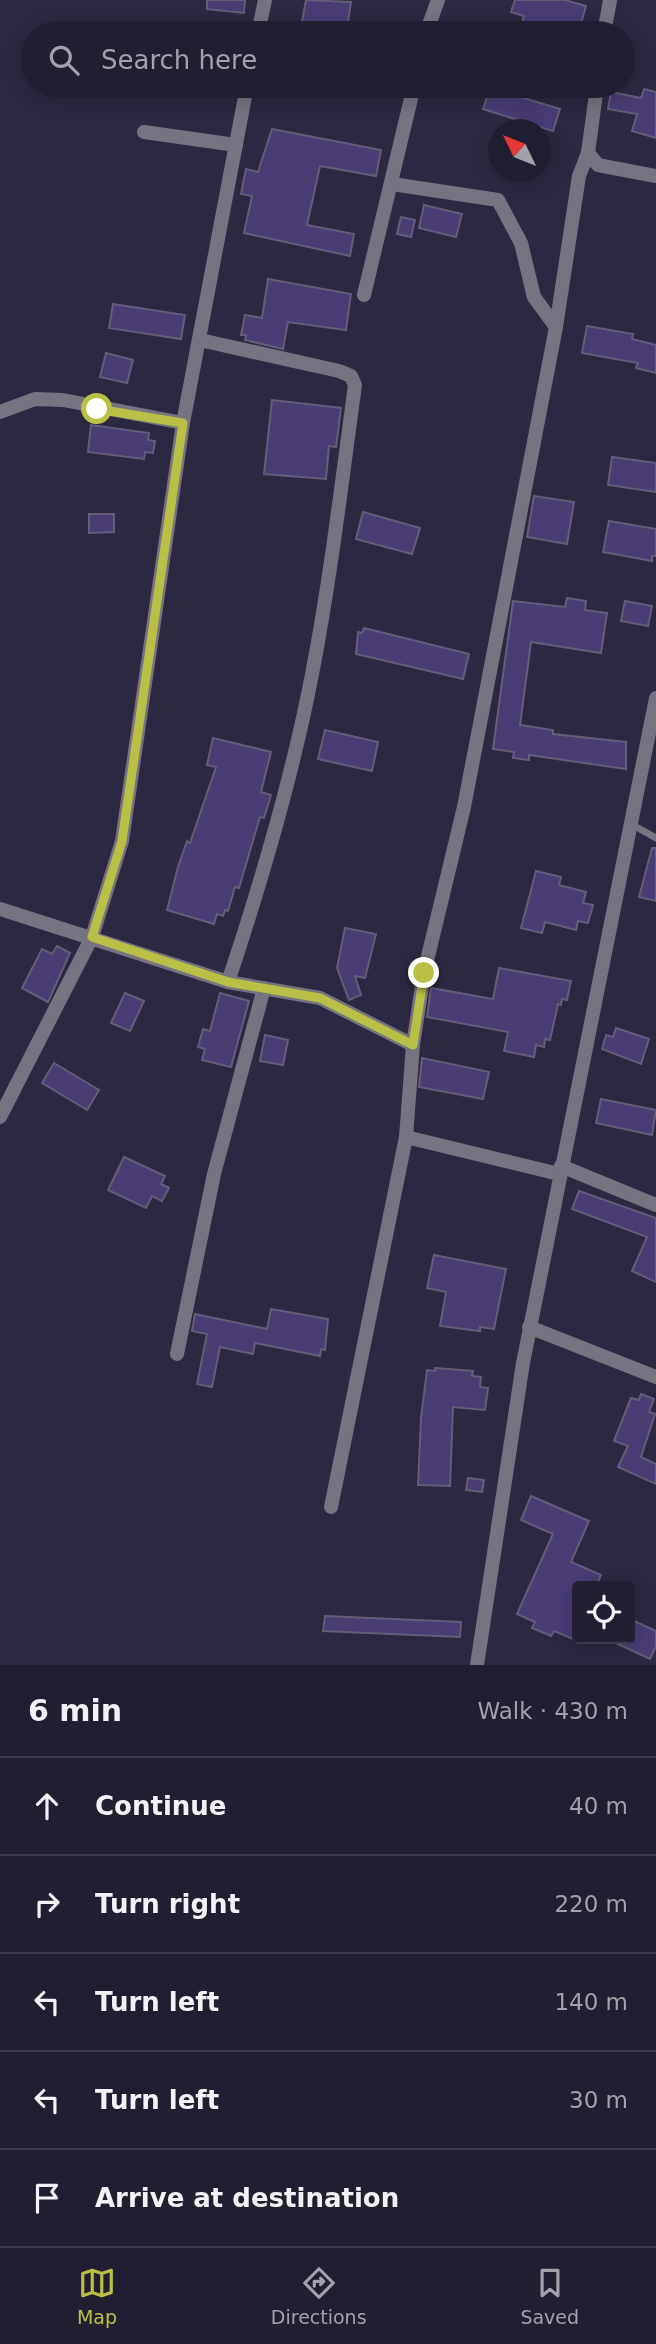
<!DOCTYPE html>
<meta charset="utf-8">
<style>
:root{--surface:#221e31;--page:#2e2b3d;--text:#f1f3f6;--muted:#a2a2ab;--line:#3f3c4d;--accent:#bac046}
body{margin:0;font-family:"DejaVu Sans",sans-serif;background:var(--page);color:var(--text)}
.controls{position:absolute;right:21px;bottom:21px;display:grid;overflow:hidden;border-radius:7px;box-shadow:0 4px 18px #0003}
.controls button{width:63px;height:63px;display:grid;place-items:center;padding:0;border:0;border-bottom:2px solid var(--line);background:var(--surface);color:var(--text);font:35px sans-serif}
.compass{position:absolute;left:488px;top:119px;width:63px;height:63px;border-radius:50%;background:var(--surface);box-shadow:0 4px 18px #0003;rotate:313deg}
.stop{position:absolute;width:21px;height:21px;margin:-16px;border:5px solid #bac046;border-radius:50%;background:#fff}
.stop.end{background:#bac046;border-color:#fff;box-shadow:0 2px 7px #0008}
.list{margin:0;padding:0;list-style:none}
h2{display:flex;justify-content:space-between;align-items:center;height:91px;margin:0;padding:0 28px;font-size:30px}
h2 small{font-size:23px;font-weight:400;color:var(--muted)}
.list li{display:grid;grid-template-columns:46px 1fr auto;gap:21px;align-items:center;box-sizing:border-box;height:98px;padding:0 28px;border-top:2px solid var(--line)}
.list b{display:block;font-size:26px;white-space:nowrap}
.list em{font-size:23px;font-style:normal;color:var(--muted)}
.icon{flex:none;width:38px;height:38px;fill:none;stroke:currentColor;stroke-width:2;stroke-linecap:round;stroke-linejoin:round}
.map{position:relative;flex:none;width:656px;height:1665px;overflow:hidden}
.search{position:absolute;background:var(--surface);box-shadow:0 4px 18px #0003;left:21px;right:21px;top:21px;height:77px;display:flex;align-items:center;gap:18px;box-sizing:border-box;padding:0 24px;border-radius:38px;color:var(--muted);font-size:26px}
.sheet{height:581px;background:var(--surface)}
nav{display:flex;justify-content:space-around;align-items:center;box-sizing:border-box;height:98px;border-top:2px solid var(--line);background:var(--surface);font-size:19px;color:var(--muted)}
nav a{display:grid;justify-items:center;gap:4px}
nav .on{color:var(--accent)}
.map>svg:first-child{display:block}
</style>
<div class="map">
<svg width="656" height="1665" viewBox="0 0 656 1665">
<rect width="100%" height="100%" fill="#2d2841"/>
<g fill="#493d74" stroke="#635e7a" stroke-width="2">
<path d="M207,0H245L244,13L207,9Z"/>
<path d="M306,0L351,2L347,29L302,22Z"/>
<path d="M515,0H565L586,6L578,33H519L524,16L511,12Z"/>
<path d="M490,88L560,109L553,131L483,109Z"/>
<path d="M644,89L656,92V138L632,131L637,114L608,109L611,92L641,98Z"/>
<path d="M272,129L381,150L376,176L320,166L307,225L354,234L350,256L244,233L252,196L241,194L246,169L258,172Z"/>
<path d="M424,205L462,214L456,237L419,228Z"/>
<path d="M401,217L415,220L411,237L397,234Z"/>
<path d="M268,279L351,294L346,330L288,322L283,349L245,340L246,335H241L245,315L262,318Z"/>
<path d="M113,304L185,315L181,339L109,328Z"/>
<path d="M587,326L633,334L632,339L656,345V373L636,368L638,363L582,353Z"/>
<path d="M106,353L133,360L127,383L100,377Z"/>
<path d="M272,400L341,408L336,447L329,446L326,479L264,474Z"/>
<path d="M91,425L149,433L148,440L155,441L153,453L145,452L144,459L88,452Z"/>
<path d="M612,457L656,463V492L608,485Z"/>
<path d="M534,496L574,502L567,544L527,537Z"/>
<path d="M363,512L420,528L412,554L356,539Z"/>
<path d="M89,514H114V532L89,533Z"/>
<path d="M609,521L656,529V556H652V561L603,552Z"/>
<path d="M567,598L586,601L585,610L607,613L601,653L531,642L520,725L553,730V734L626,742V769L529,755V760L513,758L514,752L493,749L513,601L565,607Z"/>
<path d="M625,601L652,606L648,626L621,621Z"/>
<path d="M364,628L469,654L463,679L356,654L358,632L362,633Z"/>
<path d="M325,730L378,742L372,771L318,759Z"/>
<path d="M213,738L271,752L261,792L271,795L264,818L260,817L239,888L235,887L228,911L225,910L223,916L217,914L214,924L167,910L178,867L187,841L190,843L216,767L207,765Z"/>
<path d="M652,848H656V901L639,897Z"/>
<path d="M536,871L561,877L559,885L586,892L583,903L593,905L588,923L578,921L576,930L545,922L542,933L521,928Z"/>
<path d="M345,928L376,934L365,978L355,976L361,995L349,1000L337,968Z"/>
<path d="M57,946L70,953L48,1002L22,988L42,949L52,954Z"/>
<path d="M499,968L571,981L567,1000L562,999L561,1005L558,1004L550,1040L545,1039L544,1047L536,1045L534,1057L504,1051L508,1032L427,1017L431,988L493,999Z"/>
<path d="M125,993L144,1001L130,1031L111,1023Z"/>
<path d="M220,993L249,1001L231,1067L202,1060L205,1049L198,1047L203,1029L210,1031Z"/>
<path d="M616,1028L649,1039L641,1064L602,1049L606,1035L613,1037Z"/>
<path d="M265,1035L288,1040L283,1065L260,1061Z"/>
<path d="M422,1058L489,1072L483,1099L419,1087Z"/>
<path d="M54,1063L99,1090L87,1110L42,1083Z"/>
<path d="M601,1099L656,1110L652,1135L596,1123Z"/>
<path d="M124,1157L165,1176L161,1184L169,1188L162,1201L152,1196L146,1208L108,1190Z"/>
<path d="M579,1191L656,1218V1282L632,1271L647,1237L572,1209Z"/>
<path d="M434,1255L506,1269L494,1329L480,1327V1331L440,1326L446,1292L427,1288Z"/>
<path d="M271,1309L328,1319L325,1350L321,1349L320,1356L255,1343L253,1354L220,1347L212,1387L197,1384L207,1334L192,1331L195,1314L267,1329Z"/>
<path d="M435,1368L473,1371L472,1376L481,1377L480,1387L488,1388L485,1410L453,1407L450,1486L418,1485L421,1418L427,1370L435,1371Z"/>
<path d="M641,1394L654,1399L649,1412L655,1414L641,1457L656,1464V1484L618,1467L628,1446L614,1441L631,1398L639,1400Z"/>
<path d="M468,1478L484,1480L482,1492L466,1490Z"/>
<path d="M531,1496L589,1521L571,1562L601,1575L596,1586H577V1630L573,1639L554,1631L551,1636L532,1628L535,1622L517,1614L553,1534L521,1520Z"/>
<path d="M325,1616L461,1622L460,1637L323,1631Z"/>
<path d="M630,1619L656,1631V1646L650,1659L607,1639H630Z"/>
</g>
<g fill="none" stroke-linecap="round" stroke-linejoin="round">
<path stroke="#767481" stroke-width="7" d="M631,824L656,838"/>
<g stroke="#767481" stroke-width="14">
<path d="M258,33L265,0"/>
<path d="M426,33L438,0"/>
<path d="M604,33L610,0"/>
<path d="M144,132L236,145"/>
<path d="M588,153L598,165L656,176"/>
<path d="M392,184L498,200L521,243L534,297L556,327"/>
<path d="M364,295L414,86"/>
<path d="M200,340L339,371L351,376L355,385C342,480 331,575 313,669C293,775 262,880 228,982"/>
<path d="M0,412L35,399L63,400L183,423"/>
<path d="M0,909L228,982L320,998L413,1045"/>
<path d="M0,1117L92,937L122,841L183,423L247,86"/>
<path d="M406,1137L559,1174"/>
<path d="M561,1166L656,1205"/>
<path d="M529,1327L656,1377"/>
<path d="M177,1354L214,1174L264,988"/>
<path d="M331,1507L406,1137L413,1045L424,973L464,807L556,327L579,176L588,153L597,86"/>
<path d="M477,1665L523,1363L656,698"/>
</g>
</g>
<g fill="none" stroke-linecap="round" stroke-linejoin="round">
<path stroke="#bac046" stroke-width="9" d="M97,409L183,423L122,841L92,937L228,982L320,998L413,1045L424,973"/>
</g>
</svg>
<div class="controls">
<button><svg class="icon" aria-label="locate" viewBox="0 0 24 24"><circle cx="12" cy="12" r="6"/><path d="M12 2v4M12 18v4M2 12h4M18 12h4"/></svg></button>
</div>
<svg class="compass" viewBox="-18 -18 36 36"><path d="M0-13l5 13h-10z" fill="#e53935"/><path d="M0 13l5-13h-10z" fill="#a2a2ab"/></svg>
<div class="stop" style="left:97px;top:409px"></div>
<div class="stop end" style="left:424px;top:973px"></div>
<div class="search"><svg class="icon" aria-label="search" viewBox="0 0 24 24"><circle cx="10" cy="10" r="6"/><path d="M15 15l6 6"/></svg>Search here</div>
</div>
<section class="sheet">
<h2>6 min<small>Walk · 430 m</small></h2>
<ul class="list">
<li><svg class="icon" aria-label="ahead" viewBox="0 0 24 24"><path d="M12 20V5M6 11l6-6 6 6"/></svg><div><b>Continue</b></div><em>40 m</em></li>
<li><svg class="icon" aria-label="right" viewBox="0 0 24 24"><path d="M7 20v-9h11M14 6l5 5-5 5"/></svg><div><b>Turn right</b></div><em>220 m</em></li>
<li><svg class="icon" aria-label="left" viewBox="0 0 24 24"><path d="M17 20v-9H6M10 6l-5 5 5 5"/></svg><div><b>Turn left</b></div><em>140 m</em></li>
<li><svg class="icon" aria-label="left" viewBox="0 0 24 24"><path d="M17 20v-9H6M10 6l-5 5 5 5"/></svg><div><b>Turn left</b></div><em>30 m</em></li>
<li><svg class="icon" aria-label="arrive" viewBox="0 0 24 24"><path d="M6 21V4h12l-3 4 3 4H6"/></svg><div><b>Arrive at destination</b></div></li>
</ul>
</section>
<nav>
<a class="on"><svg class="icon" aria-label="map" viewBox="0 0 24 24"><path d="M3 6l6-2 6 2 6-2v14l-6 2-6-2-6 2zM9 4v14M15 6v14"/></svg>Map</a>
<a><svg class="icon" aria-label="directions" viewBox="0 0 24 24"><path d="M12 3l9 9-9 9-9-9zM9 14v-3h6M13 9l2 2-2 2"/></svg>Directions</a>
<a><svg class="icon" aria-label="saved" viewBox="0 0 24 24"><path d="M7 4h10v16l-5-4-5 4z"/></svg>Saved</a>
</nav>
